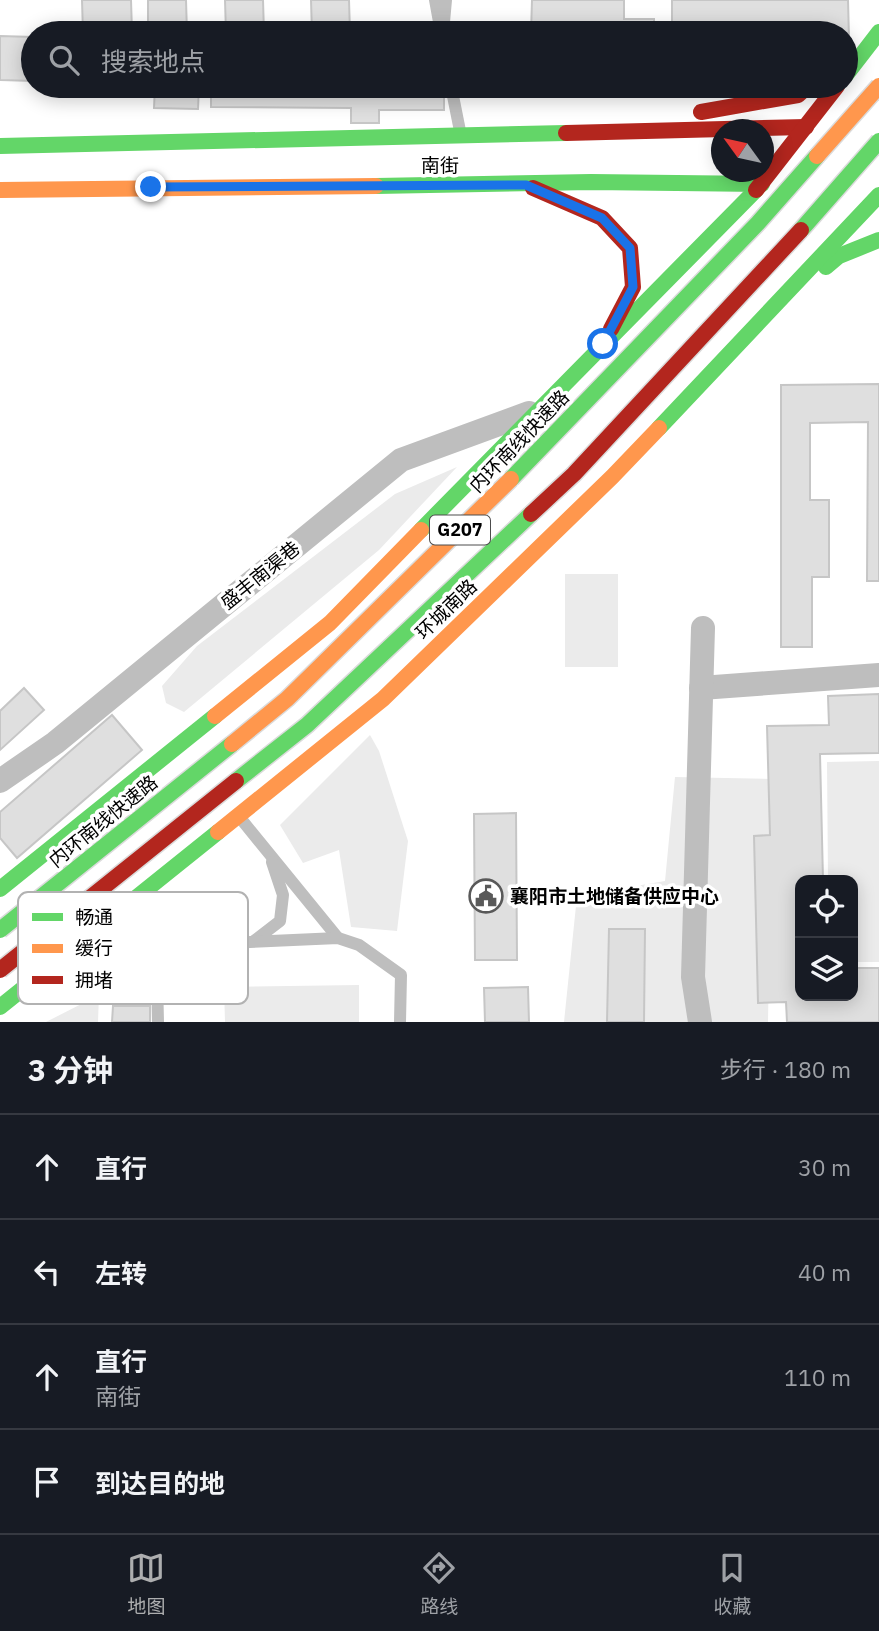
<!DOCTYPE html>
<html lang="zh">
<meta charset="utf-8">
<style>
:root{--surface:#171b24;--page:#20242c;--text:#f1f3f6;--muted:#9ea1a6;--line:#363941;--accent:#adaeaf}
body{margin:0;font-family:"IBM Plex Sans","Noto Sans SC",sans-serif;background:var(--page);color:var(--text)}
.controls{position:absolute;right:21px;bottom:21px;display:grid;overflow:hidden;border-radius:14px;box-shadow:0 4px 18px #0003}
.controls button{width:63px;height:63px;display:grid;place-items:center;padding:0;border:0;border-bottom:2px solid var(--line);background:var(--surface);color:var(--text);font:35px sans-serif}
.compass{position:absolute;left:711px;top:119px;width:63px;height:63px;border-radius:50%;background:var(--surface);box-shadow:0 4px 18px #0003;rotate:303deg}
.stop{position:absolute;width:21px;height:21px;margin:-16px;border:5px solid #1a73e8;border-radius:50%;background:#fff}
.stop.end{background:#1a73e8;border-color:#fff;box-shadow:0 2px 7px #0008}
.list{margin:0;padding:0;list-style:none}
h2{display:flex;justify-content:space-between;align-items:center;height:91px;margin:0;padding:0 28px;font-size:30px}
h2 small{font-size:23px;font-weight:400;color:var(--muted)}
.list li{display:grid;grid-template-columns:46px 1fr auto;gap:21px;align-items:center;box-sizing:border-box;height:105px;padding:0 28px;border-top:2px solid var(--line)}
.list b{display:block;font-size:26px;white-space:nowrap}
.list p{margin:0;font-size:23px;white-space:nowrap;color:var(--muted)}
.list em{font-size:23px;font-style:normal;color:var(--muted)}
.icon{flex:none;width:38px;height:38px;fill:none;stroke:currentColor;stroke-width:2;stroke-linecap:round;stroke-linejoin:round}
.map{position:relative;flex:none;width:879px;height:1022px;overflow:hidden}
.search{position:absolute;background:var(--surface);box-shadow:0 4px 18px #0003;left:21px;right:21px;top:21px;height:77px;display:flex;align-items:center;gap:18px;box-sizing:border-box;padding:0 24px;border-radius:38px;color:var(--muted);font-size:26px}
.sheet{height:511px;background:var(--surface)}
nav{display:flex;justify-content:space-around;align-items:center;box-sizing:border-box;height:98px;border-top:2px solid var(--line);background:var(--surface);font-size:19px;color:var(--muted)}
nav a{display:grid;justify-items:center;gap:4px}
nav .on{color:var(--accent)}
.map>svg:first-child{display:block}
</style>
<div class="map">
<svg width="879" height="1022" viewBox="0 0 879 1022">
<rect width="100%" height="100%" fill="#fff"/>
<g fill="#ebebeb">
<path d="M457,467L379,550L184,712L166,703L162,686L197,646L395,494Z"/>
<rect x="565" y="574" width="53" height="93"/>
<path d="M370,735L379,751L408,841L397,931L351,927L339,850L303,863L280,825Z"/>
<path d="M879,761V962H853V880H828L827,762Z"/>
<path d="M675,777L772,779L768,1022H564L577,896L665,881Z"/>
<path d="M359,985V1022H225L224,987Z"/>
<path d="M99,995L98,1022H46Z"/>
</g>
<g fill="#dfdfdf" stroke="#c6c6c6" stroke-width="2">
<path d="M82,0H131L132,32L83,33Z"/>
<path d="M148,0H186L187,33H148Z"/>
<path d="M225,0H263L264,33H226Z"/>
<path d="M311,0H349L350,33H312Z"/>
<path d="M532,0H624V19H654V33H531Z"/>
<path d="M672,0H848L849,39L846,40V33H672Z"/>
<path d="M0,36L33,37V81L0,80Z"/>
<path d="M155,86H199L198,109L154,108Z"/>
<path d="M211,86H444V110H379V123H351V108L211,107Z"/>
<path d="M879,384V581H867L868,422L810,423V500H829V577H812V647H781V385Z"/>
<path d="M24,688L44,710L0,750V711Z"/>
<path d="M879,694V753L820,754L823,880H800V996H853V968H879V1022H787L786,1002L758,1003L754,836L770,835L767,726L829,725L828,696Z"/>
<path d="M112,715L142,750L17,858L0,838V812Z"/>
<path d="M516,813L517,960H475L474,814Z"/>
<path d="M609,929H645L644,1022H607Z"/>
<path d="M528,987L529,1022H485L484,988Z"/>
<path d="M113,1006H150V1022H112Z"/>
</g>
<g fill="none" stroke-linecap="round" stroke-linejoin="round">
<g stroke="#bebebe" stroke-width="12">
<path d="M435,0L441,33"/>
<path d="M444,22L446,0"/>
<path d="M451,86L460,131"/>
<path d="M241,819L338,938"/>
<path d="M254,941L280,921L283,895L272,862"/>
<path d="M158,1022L157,979L181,945L338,938L359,945L401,975L400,1022"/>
</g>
<g stroke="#bebebe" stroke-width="24">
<path d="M701,688L879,675"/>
<path d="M0,781L55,743L401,460L529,413"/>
<path d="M700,1022L693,977L703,628"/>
</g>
<g stroke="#63d668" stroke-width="16">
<path d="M846,75L879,32"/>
<path d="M0,146L566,133"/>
<path d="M376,186L591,182L762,184"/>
<path d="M826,267L839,256L879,240"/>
<path d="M659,428L879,195"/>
<path d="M421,530L756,190"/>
<path d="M0,889L215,716"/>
<path d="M0,1007L218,832"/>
</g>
<g stroke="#ff974d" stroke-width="16">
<path d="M0,190L376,186"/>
<path d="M215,716L330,623L421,530"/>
<path d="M218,832L383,699L612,477L659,428"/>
</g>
<g stroke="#b3261e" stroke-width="16">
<path d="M701,112L798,95L808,86"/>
<path d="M566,133L806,127"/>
<path d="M533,188L602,218L630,248L633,287L611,329"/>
<path d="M756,190L837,86"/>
</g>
<defs>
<g id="fast-bridge">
<path d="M801,230L879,141"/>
<path d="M511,479L758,223L817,156"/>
<path d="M236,781L307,725L531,514"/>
<path d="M0,930L232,744"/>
</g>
<g id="slow-bridge">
<path d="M817,156L879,86"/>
<path d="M232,744L287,699L511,479"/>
</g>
<g id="jam-bridge">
<path d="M531,514L574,474L801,230"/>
<path d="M0,970L236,781"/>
</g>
</defs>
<use href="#fast-bridge" stroke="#dbdbdb" stroke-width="19" stroke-linecap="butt"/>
<use href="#slow-bridge" stroke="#dbdbdb" stroke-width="19" stroke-linecap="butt"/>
<use href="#jam-bridge" stroke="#dbdbdb" stroke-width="19" stroke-linecap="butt"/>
<use href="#fast-bridge" stroke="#63d668" stroke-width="16"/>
<use href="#slow-bridge" stroke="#ff974d" stroke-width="16"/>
<use href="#jam-bridge" stroke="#b3261e" stroke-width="16"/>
</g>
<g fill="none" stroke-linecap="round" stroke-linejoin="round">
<path stroke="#1a73e8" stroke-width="9" d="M151,187L526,185L602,218L630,248L633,287L603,344"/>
</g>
<defs>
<symbol id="civic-ring" viewBox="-11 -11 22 22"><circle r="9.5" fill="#fff" stroke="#595959" stroke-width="1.5"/><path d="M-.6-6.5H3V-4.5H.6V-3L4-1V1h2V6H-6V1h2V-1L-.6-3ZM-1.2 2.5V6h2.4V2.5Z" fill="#595959"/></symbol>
</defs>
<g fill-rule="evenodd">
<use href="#civic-ring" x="467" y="877" width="38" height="38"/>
</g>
<g text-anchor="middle" stroke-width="7" stroke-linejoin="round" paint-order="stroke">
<rect fill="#fff" stroke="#4c4c4c" stroke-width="2" x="430" y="515.5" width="60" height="29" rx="5"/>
<g font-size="18" font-weight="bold" fill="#000">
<text x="460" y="536">G207</text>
</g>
<g font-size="19" fill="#000" stroke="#fff">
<text x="440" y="172">南街</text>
<text transform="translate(519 441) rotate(-46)" y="7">内环南线快速路</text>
<text transform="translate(260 575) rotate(-39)" y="7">盛丰南渠巷</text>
<text transform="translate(446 609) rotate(-44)" y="7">环城南路</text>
<text transform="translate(103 821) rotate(-39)" y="7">内环南线快速路</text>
</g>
<g font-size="19" font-weight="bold" fill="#000" stroke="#fff" text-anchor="start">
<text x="510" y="903">襄阳市土地储备供应中心</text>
</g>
</g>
<rect x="18" y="892" width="230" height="112" rx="10" fill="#fff" stroke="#b2b2b2" stroke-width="2"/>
<rect x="32" y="913" width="31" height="8" fill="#63d668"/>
<rect x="32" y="944" width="31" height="9" fill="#ff974d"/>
<rect x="32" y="976" width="31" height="8" fill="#b3261e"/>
<g font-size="19" fill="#000">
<text x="75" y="924">畅通</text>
<text x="75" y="955">缓行</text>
<text x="75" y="987">拥堵</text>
</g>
</svg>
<div class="controls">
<button><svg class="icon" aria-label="locate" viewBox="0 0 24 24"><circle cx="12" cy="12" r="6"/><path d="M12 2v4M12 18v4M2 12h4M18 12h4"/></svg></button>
<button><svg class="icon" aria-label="layers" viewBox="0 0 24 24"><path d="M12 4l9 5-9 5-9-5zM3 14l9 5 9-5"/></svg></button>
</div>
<svg class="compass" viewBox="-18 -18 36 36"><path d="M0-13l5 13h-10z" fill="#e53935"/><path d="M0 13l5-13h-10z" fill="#9ea1a6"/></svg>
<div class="stop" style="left:603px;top:344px"></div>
<div class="stop end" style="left:151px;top:187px"></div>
<div class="search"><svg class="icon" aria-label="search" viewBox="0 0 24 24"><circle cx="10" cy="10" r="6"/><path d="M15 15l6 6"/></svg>搜索地点</div>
</div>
<section class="sheet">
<h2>3 分钟<small>步行 · 180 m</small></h2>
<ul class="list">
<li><svg class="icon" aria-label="ahead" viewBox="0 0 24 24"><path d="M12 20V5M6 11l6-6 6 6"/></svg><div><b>直行</b></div><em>30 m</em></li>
<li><svg class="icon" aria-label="left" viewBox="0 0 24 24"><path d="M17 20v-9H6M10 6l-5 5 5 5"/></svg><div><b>左转</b></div><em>40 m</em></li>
<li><svg class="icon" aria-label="ahead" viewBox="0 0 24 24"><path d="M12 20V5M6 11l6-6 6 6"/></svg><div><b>直行</b><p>南街</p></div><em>110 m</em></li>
<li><svg class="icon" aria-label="arrive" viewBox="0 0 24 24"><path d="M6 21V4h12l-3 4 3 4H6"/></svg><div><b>到达目的地</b></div></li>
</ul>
</section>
<nav>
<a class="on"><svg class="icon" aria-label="map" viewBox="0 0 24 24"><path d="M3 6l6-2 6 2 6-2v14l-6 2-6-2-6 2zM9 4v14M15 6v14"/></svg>地图</a>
<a><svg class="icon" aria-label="directions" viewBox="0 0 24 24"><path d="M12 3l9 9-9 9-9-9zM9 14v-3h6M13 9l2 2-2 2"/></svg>路线</a>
<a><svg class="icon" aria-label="saved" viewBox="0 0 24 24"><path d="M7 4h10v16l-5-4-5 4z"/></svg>收藏</a>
</nav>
